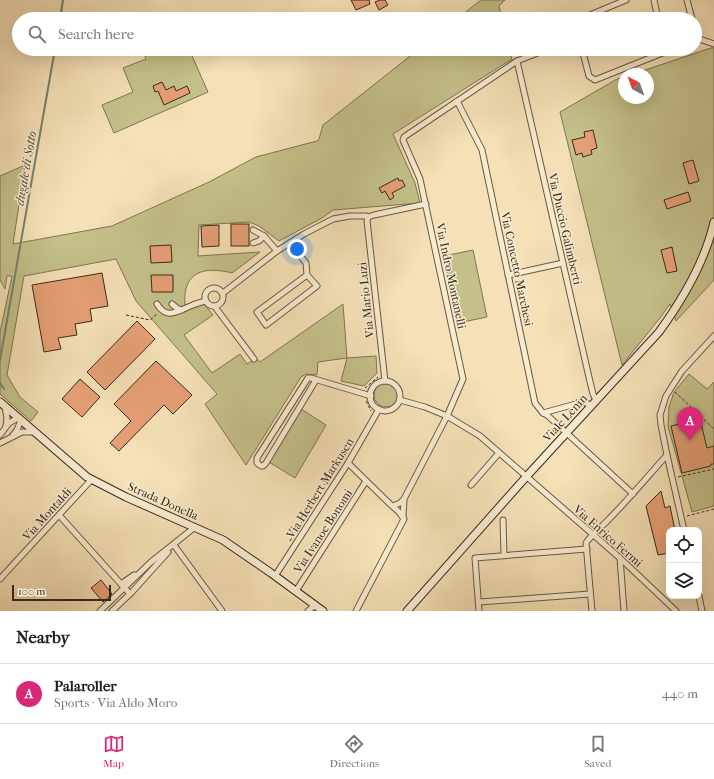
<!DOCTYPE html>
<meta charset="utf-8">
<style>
:root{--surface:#fff;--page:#f6f6f6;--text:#222;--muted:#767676;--line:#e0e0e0;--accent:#db2777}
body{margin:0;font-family:"IM FELL French Canon",serif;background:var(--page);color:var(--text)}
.controls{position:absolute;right:12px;bottom:12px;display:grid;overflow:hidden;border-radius:8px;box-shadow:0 4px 16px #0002}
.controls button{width:36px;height:36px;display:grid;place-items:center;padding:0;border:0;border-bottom:1px solid var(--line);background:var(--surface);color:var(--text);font:20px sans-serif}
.compass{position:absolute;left:618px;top:68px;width:36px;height:36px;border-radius:50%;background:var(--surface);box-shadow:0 4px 16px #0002;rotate:319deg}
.scale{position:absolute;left:12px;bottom:10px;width:99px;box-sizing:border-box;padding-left:4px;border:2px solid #3b2a1b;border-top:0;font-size:11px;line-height:14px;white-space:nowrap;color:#3b2a1b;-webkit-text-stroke:3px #f8ebd0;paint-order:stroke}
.you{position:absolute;left:297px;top:249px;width:14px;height:14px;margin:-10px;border:3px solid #fff;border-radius:50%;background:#1a73e8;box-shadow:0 0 0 6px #1a73e833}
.badge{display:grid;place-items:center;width:26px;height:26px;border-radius:50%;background:var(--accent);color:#fff;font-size:13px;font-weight:700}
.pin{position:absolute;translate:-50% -33px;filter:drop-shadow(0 1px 2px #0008)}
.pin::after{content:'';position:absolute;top:21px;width:14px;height:12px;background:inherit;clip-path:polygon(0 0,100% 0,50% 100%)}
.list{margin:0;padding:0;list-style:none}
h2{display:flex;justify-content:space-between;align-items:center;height:52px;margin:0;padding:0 16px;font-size:17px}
h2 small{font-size:13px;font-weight:400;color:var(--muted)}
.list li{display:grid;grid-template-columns:26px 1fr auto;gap:12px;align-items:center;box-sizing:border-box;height:60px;padding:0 16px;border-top:1px solid var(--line)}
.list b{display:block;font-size:15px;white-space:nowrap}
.list p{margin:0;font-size:13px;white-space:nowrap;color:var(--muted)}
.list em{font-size:13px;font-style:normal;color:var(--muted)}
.icon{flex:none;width:22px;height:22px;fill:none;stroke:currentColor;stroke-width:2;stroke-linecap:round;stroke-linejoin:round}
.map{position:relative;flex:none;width:714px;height:611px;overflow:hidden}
.search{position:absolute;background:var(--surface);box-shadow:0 4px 16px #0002;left:12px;right:12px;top:12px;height:44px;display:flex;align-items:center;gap:10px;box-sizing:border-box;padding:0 14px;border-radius:22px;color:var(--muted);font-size:15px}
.sheet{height:112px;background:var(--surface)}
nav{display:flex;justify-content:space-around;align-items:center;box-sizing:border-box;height:56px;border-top:1px solid var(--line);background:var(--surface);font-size:11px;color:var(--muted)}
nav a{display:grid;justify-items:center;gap:2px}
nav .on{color:var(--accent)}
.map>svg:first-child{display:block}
</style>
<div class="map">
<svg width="714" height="611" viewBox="0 0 714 611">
<rect width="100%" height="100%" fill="#f5e0b7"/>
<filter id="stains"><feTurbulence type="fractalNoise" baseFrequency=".005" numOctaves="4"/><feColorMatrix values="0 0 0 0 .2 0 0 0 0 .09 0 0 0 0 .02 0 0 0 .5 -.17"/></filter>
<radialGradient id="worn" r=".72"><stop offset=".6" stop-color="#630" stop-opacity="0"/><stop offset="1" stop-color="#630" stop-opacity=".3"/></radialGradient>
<g fill="#c4c089" stroke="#807552">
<path d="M481,0H505L499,6L502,19H457Z"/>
<path d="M711,48H714V280L676,321L670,304L660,318L622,365L560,112L617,79L624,77V98H648V74H633Z"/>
<path d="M142,49H189L208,92L114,133L102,105L133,92L123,68L146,59Z"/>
<path d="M419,49H509L512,59L393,134L415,183L420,203L333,210L322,218L279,241L259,226L249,222L199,225L198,256L260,252L232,273C205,266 182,271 185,305L201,300L213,315L184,335L212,373L240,354L247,364L256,358L260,362L343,304L347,358L376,356L377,373L364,386L341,381L347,358L318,362L317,375L306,374L301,377L246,465L205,404L217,394L136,301L116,259L24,276L7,375L20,397L38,412L31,421L0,394V332L12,276H7L5,289L0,280V176L25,165L13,244L112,226L209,182L256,157L317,141L319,139L323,125Z"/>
<path d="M473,250L487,317L458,323L444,256Z"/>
<path d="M689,374L707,389L714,382V506L692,512L668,426L669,407L674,392Z"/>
<circle cx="386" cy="395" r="12"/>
<path d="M301,409L326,425L295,478L269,462Z"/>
</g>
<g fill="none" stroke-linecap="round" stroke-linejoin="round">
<g stroke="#768271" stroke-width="2">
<path d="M60,19L63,0"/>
<path d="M0,360L55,49"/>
<path d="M0,383L4,389"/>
</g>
</g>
<g fill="#e69f75" stroke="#3b2a1b">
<path d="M351,0H369L370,4L356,10Z"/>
<path d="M380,0H385L388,5L379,10L375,2Z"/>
<path d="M162,82L166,90L174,86L176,91L187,86L190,93L164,105L158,91L155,92L153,86Z"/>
<path d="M593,130L597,148L591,150L592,154L583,157L582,153L576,155L572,140L585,137L584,132Z"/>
<path d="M693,160L699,181L689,184L683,163Z"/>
<path d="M398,178L399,181L402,180L405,186L392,193L394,197L390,200L385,191L382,193L379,188Z"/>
<path d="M688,192L691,201L667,209L664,200Z"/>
<rect x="231" y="224" width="18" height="22"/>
<path d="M219,225V246L202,247L201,226Z"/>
<path d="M171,245L172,262L151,263L150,246Z"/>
<path d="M672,247L677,271L667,273L661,250Z"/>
<path d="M102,273L108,306L90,309L92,321L75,324L77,335L58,338L61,349L44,352L32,285Z"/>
<path d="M151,275H173V292H152Z"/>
<path d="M137,321L155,339L105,390L87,372Z"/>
<path d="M156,361L192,395L173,414L164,405L119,451L110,443L131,421L114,404Z"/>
<path d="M80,379L100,397L82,417L62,399Z"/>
<path d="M700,419L707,448L714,446V464H711V466L682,473L671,426Z"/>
<path d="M661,491L665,508L670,506L675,530H669V553L658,555L646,506Z"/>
<path d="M101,580L112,594L103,602L91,588Z"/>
</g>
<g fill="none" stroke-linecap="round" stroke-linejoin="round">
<defs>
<g id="street">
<path d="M654,0L658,19"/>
<path d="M687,0L692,19"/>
<path d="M580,19L626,0"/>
<path d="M695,33L699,39L714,44"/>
<path d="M582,49L589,76L595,80L665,52L664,49"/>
<path d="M517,61L588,373L593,394L596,400"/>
<path d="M457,101L482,150L535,403L543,413L547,415L633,494"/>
<path d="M368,217L367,221L385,381"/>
<path d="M253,230L264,236L277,251"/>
<path d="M253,243L259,241L264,236"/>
<path d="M290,243L306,263L307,275L317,286L266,325L257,312L307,275"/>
<path d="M508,275L563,263"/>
<circle cx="214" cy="297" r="9"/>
<path d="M223,293L277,251L304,234L333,219L350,216H366L368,217L374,215L426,204"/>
<path d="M157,304C167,321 179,310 193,305C197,303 202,302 206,301"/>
<path d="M172,304L178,309L182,310"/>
<path d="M215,307L254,359"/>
<path d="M316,380L266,463L263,466H261L257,463V458L308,378H311L371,396"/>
<circle cx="385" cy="396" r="15"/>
<path d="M400,400L425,407L447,416L480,436L620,558L676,611"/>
<path d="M5,407L7,418L6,426"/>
<path d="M543,413L583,402L591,405"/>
<path d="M0,435L9,423L18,418"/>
<path d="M13,435L17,430L21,420"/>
<path d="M0,443L22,432H34"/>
<path d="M348,463L390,504L399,512L404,519L356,611"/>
<path d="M471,485L499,453"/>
<path d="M393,506L400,503L404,499L447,416L463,379L420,179L403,140L404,137L517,61L548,49"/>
<path d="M59,515L130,594"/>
<path d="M403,516L404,500"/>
<path d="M503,520L504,555"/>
<path d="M684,530L667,455L661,425L660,415L666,396L671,388L682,371L714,336"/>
<path d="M174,545L222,611"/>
<path d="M620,558L624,611"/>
<path d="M275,576L348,463L379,409"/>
<path d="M0,579L92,479"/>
<path d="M121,584L134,575"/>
<path d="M296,591L366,481"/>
<path d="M699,596L702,611"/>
<path d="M479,602L590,594"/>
<path d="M100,611L151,562L195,527"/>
<path d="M112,611L132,592L168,552"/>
<path d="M308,611L315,605"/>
<path d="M479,611L475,558L587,549"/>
<path d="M592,611L586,543C591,535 603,526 610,518C630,498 648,476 667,455"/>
</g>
<g id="secondary">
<path d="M0,402L87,477L126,497L223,540L271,573L323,611"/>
<path d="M407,611L526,477L659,332C683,299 705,262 714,222"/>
</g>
</defs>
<use href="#street" stroke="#6a5842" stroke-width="7"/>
<use href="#secondary" stroke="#3b2a1b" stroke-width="9"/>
<g stroke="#3b2a1b" stroke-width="1" stroke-dasharray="3 2" stroke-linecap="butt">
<path d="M126,315L150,320L157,314"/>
<path d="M365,388L378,377"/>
<path d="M675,392L714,429"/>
<path d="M366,401L371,411"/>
<path d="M678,477L714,469"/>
<path d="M687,516L714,509"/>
<path d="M290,541L329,478L332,476"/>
</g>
<use href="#street" stroke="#f8ebd0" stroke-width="5"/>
<use href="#secondary" stroke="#f8ebd0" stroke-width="7"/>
</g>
<g text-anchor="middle" stroke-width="3" stroke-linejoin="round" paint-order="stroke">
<g font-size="12" fill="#3b2a1b" stroke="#f8ebd0">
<text transform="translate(565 229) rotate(77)" y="4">Via Duccio Galimberti</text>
<text transform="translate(517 269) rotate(78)" y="4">Via Concetto Marchesi</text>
<text transform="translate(451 276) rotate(78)" y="4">Via Indro Montanelli</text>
<text transform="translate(366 300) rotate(-96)" y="4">Via Mario Luzi</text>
<text transform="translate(565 418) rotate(-48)" y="4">Viale Lenin</text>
<text transform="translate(320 488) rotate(-58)" y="4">Via Herbert Markusen</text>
<text transform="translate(163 501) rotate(24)" y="4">Strada Donella</text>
<text transform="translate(47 514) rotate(-48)" y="4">Via Montaldi</text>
<text transform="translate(323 531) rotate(-57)" y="4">Via Ivanoe Bonomi</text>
<text transform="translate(608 536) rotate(41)" y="4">Via Enrico Fermi</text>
</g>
<g font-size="13" font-style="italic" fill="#544f3f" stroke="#f8ebd0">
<text transform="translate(25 168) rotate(-80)" y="5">dugale di Sotto</text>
</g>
</g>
<rect width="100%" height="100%" filter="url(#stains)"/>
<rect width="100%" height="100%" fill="url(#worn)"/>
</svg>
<div class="controls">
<button><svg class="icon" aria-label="locate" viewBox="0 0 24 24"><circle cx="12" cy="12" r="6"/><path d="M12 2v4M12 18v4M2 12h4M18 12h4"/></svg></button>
<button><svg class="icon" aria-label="layers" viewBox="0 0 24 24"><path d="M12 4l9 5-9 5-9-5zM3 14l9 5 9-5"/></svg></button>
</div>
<svg class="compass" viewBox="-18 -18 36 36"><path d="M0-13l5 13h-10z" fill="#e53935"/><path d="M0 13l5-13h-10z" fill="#767676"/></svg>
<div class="scale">100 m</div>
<div class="you"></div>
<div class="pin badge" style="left:690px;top:440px">A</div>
<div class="search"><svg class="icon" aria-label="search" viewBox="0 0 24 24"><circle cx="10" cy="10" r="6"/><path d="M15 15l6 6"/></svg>Search here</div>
</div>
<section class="sheet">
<h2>Nearby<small></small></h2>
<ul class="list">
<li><span class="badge">A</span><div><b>Palaroller</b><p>Sports · Via Aldo Moro</p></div><em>440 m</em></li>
</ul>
</section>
<nav>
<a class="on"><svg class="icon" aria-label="map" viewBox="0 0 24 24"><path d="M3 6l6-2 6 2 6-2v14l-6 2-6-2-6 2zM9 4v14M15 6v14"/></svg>Map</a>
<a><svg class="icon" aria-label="directions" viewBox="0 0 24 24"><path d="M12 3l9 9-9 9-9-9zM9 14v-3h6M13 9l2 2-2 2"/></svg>Directions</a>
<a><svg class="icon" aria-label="saved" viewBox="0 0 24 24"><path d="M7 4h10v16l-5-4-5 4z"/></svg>Saved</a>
</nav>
